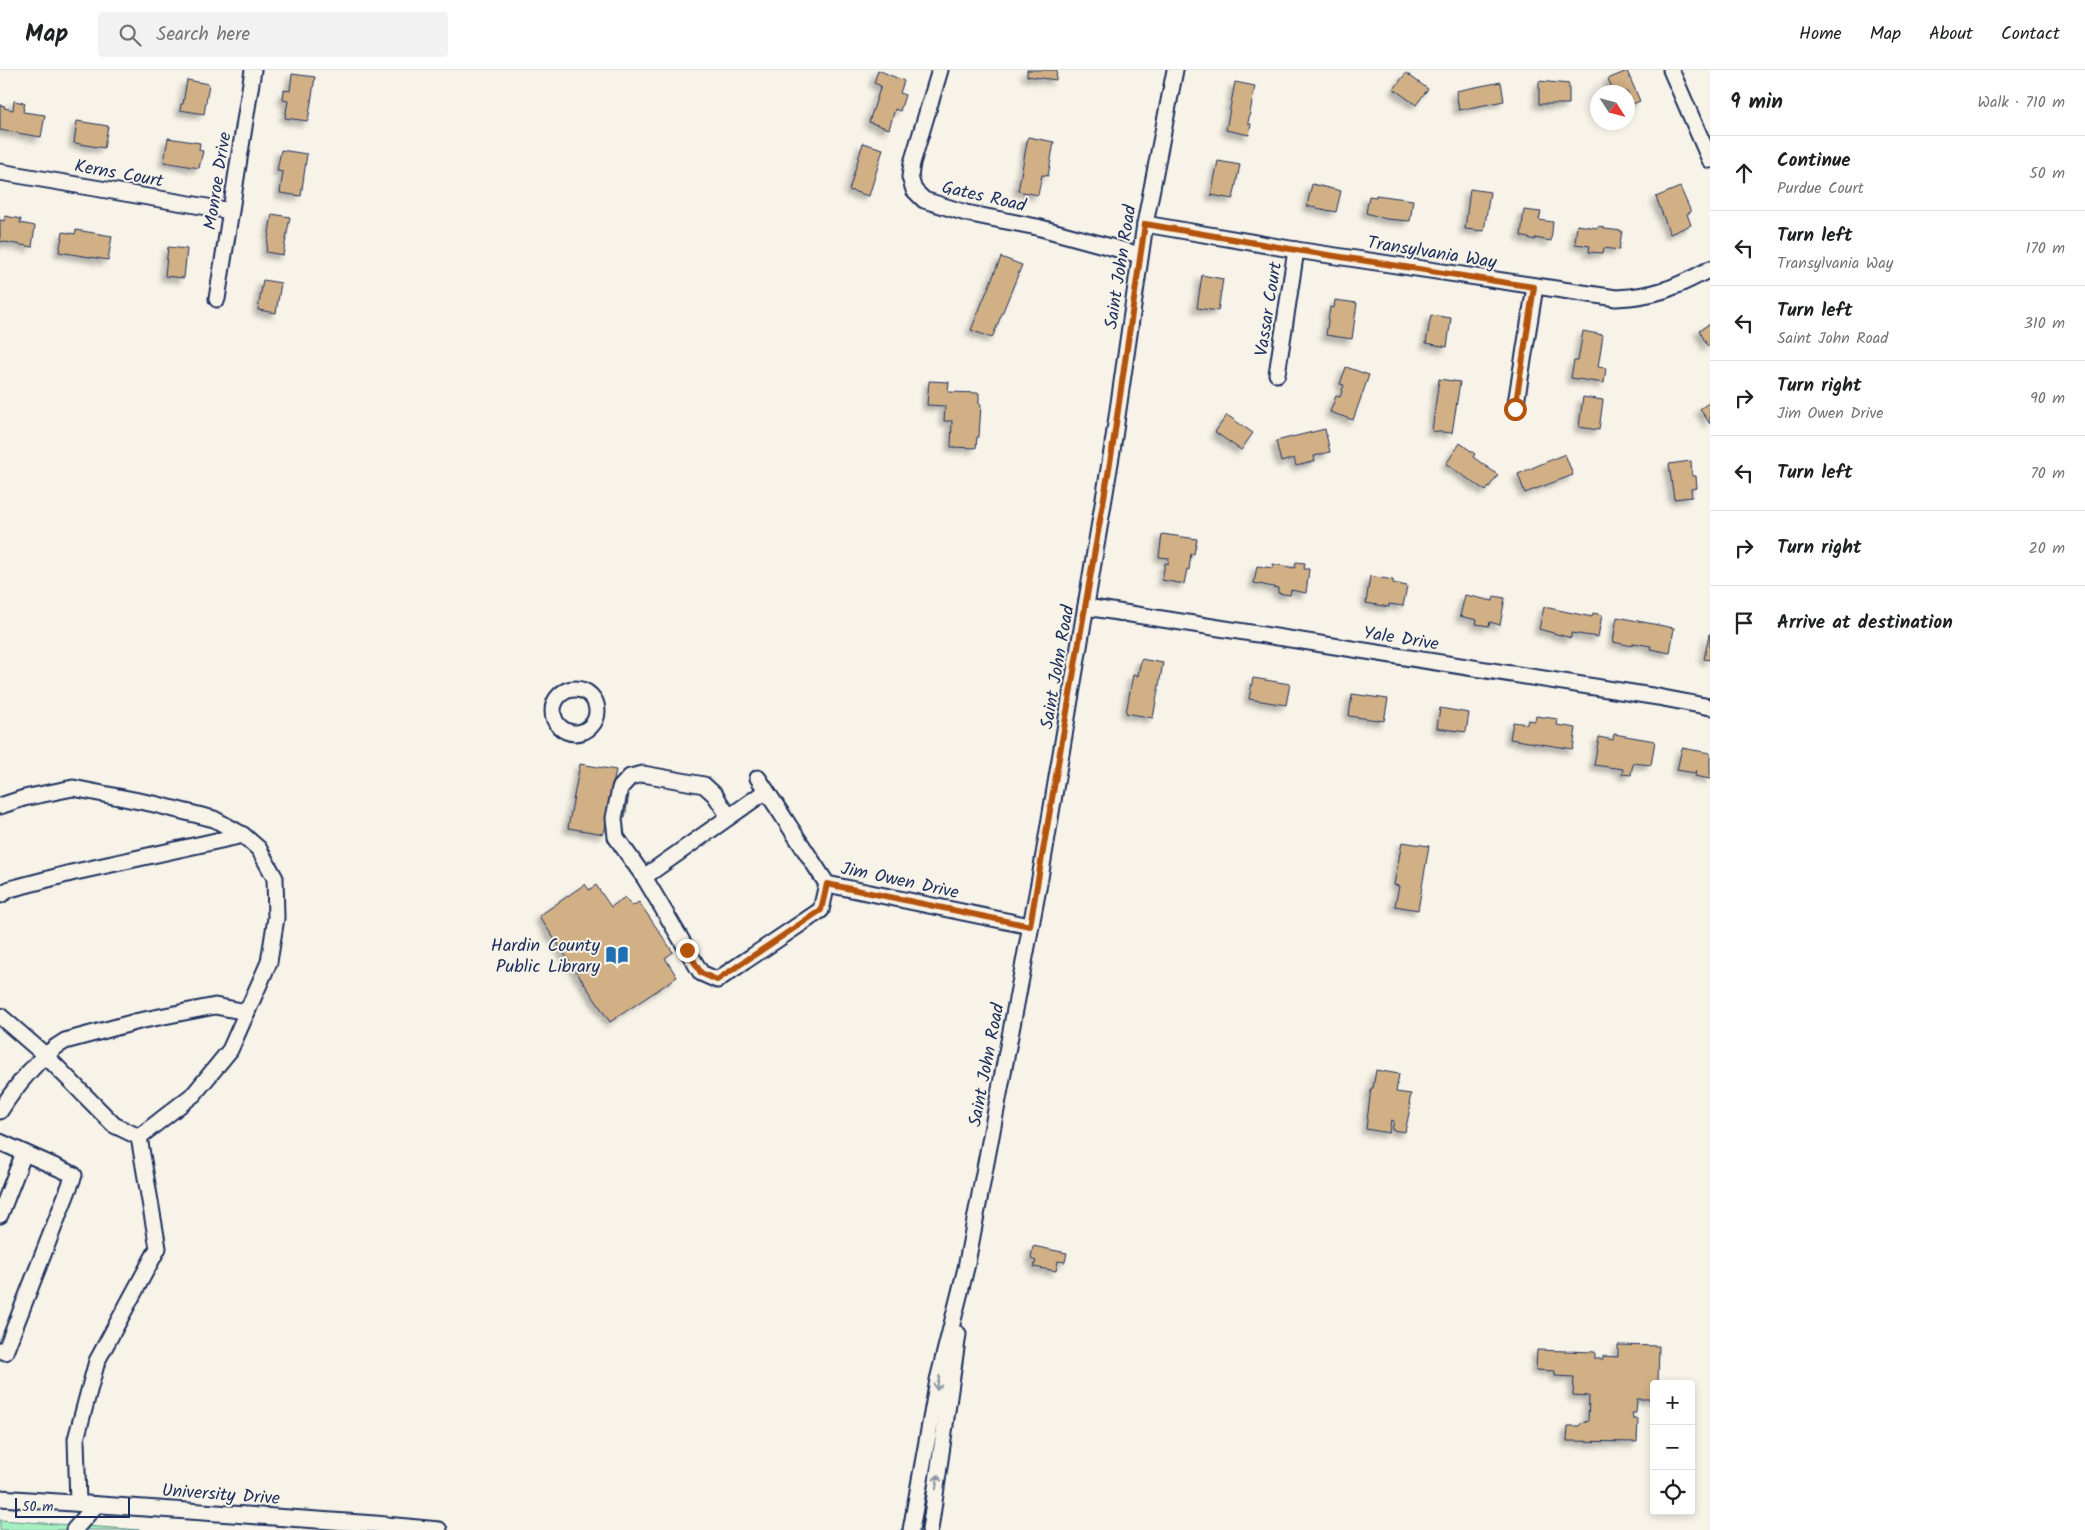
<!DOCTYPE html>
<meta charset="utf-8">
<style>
:root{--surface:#fff;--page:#f2f2f2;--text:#202124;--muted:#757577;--line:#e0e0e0}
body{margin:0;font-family:Kalam,sans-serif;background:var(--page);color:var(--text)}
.controls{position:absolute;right:15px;bottom:15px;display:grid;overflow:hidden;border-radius:5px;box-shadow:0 2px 8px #0003}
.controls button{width:45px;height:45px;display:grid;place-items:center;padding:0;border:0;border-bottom:1px solid var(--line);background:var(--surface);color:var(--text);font:25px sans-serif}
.compass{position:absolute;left:1590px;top:15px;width:45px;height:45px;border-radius:50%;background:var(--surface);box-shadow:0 2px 8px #0003;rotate:126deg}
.scale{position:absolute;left:15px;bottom:12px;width:115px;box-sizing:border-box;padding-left:5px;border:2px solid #1b2f5e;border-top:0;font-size:14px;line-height:18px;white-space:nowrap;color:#1b2f5e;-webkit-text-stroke:4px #f7f3e8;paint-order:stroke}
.stop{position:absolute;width:15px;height:15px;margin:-11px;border:4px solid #b45309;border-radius:50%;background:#fff}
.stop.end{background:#b45309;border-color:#fff;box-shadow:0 1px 5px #0008}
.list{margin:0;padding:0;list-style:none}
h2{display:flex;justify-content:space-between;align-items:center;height:65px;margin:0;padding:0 20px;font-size:21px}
h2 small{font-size:16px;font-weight:400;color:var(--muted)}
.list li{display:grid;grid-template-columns:32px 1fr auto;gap:15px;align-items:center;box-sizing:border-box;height:75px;padding:0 20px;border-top:1px solid var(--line)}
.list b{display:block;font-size:19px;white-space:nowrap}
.list p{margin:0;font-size:16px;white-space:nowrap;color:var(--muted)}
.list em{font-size:16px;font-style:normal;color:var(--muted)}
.icon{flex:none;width:28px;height:28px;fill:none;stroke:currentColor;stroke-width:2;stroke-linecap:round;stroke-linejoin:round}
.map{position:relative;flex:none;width:1710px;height:1460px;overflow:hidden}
header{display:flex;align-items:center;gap:30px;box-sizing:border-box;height:70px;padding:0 25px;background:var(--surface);border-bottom:1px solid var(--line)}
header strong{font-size:24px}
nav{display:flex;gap:28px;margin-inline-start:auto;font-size:18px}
.search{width:350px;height:45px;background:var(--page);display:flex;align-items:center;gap:12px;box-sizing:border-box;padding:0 18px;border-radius:5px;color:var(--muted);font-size:19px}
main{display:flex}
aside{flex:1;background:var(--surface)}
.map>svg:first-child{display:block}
</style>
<header>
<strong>Map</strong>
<div class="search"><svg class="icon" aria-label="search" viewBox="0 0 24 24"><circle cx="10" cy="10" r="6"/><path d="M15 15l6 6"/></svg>Search here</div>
<nav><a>Home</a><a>Map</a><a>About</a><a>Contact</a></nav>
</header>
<main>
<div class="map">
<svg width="1710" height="1460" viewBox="0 0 1710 1460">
<defs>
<filter id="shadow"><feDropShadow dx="-4.5" dy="4.5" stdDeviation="2.5" flood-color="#0004"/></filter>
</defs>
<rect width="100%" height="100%" fill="#f7f3e8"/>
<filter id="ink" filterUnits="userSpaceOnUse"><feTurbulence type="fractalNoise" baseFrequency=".02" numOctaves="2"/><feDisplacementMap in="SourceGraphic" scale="10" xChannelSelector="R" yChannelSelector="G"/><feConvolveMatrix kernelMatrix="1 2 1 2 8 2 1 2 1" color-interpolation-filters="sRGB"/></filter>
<g filter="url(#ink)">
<path fill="#a6efbe" stroke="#608f8e" d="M0,1450L141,1460H0Z"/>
<g fill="#d2b085" stroke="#1b2f5e" filter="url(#shadow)">
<path d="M878,0L904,11L900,23L905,25L900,41L895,39L889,59L869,52L881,16L874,13Z"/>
<path d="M1027,0H1057L1056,10L1027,6Z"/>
<path d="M1627,1L1640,31L1628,36V22H1614L1608,9Z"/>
<path d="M1406,3L1428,19L1416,35L1394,19Z"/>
<path d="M292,4L315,7L308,51L285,48L288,31L283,30L284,20L290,21Z"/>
<path d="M187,10L209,14L204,44L180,40L181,34H183Z"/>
<path d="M1539,11L1569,14V34H1539Z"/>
<path d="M1235,12L1255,16L1248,53L1251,54L1249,65L1226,60Z"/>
<path d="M1501,12L1504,31L1459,40L1456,21Z"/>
<path d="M14,31L25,33L23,42L45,45L41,67L0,60V35L5,36L4,38L13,40Z"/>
<path d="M77,51L108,56L104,78L74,73Z"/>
<path d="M1028,67L1054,72L1048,106L1042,105L1038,125L1018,121Z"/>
<path d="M168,68L200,73L199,80L203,81L199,98L164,92Z"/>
<path d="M863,73L883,79L869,126L849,120Z"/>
<path d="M281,80L307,84L301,126L280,123L283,102L277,101Z"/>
<path d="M1218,91L1240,95L1233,129L1211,125Z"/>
<path d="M1312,114L1341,121L1336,142L1307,136Z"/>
<path d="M1680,117L1691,142L1687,144L1691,155L1670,164L1656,127Z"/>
<path d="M1470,119L1490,122L1484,161L1465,159Z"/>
<path d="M1376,125L1413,130L1410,151L1386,149L1366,143L1369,126L1376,127Z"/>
<path d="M1524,140L1541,142L1539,150L1553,152L1551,171L1535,168V170L1521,166Z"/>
<path d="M272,144L290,147L283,185L266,182Z"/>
<path d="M5,146L21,149L20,153L35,156L32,177L0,171V150L4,151Z"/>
<path d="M1577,155L1597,158L1600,156L1605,159L1622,161L1619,180L1604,178L1603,183L1589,182L1590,176L1575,174Z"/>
<path d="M76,160L112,166L108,190L59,182L63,162L75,164Z"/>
<path d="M168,177L187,179L184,208L165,206Z"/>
<path d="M1001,187L1022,195L992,268L971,260Z"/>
<path d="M1202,205L1223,209L1218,241L1197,238Z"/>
<path d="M263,210L281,213L276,243L258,240Z"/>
<path d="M1335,230L1357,233L1352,269L1326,265L1330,237L1334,238Z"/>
<path d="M1431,245L1451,248L1447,277L1426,273Z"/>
<path d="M1710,254V276L1708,277L1699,260Z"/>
<path d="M1583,261L1603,265L1598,297L1606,298L1604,313L1571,308L1574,291H1578Z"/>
<path d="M1346,297L1369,305L1353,350L1330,342L1336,326L1340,327L1344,315L1340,314Z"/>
<path d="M1439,309L1460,312L1452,363L1432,361Z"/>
<path d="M929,311L949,312L948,322L979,323V334H981L979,367H977L976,378L951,377L952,351H944L945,336L927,335Z"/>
<path d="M1583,327L1603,330L1599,360L1579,357Z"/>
<path d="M1710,332V354L1700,339Z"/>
<path d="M1227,345L1253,363L1241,380L1215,362Z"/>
<path d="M1325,359L1330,382L1314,386L1315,391L1296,396L1294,388L1281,392L1276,371Z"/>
<path d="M1460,373L1475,384L1473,387L1498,405L1486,421L1446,394Z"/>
<path d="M1565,384L1573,405L1525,423L1518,404Z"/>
<path d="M1691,391L1692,406H1696L1697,418L1691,419L1692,427L1674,429L1669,394Z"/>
<path d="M1162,464L1197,469L1194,484H1191L1189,500L1187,499L1184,514L1162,510L1165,493L1168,494L1169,488L1159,487Z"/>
<path d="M1296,492L1305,493L1304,499H1309L1306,523L1291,520L1290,525L1278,523V518L1254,513L1257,496L1273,498V494L1295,498Z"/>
<path d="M1370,506L1393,510V513L1407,516L1403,536L1389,534V537L1366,533Z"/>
<path d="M1465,525L1493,531L1494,526L1505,528L1500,555L1490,552L1489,556L1476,554L1477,550L1460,546Z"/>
<path d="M1544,537L1592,547L1593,543L1602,545L1598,567L1571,563V568L1539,559Z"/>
<path d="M1617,547L1674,558L1670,583L1650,579L1651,576L1633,573V576L1613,572Z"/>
<path d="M1709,564H1710V590L1704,589Z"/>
<path d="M1141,589L1163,593L1153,648L1126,643L1133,605L1138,606Z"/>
<path d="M1253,608L1290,614L1286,635L1249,629Z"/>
<path d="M1352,624L1388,629L1384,651L1349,646Z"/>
<path d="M1440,638L1469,643L1466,662L1437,658Z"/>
<path d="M1536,646L1558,649L1557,655L1576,658L1573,679L1510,669L1513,652L1527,654L1528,650L1535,651Z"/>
<path d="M1614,664L1655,671L1651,695L1633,693L1631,705L1622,704L1623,699L1594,695L1599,667L1613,670Z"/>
<path d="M1682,678L1710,683V709L1695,706L1696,700L1695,703L1677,700Z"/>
<path d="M580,694L616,700L612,721L629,724L625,747L608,744L604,764L568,758Z"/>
<path d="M1402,772L1429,776L1418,840L1395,836L1399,816L1394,815Z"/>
<path d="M585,814L589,820L596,815L611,837L625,827L632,836L639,832L673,882L665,888L677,907L610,952L539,846Z"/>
<path d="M1376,1000L1399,1004L1396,1022L1411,1024L1409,1034H1411L1405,1062L1392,1060L1394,1051L1391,1050L1389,1063L1366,1059L1371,1018H1373Z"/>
<path d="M1033,1176L1067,1183L1065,1192L1058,1191L1056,1201L1034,1197L1036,1191L1031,1189Z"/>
<path d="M1618,1275L1659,1276L1658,1314H1654V1329H1637L1636,1343H1632L1633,1349H1638L1637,1372L1567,1371L1568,1356H1579L1584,1351L1588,1352L1589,1326L1573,1325L1574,1307L1555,1306V1301L1536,1300L1537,1280L1595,1282V1289H1603V1286L1618,1287Z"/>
</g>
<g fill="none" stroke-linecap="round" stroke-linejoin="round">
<defs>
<g id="minor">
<path d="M940,0L912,93L910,107L914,120L924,130L966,143L1037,157L1140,185"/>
<path d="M1671,0L1710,90"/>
<path d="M0,102L231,141"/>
<path d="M1145,154L1296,180L1616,228C1656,226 1675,218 1710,199"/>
<path d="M217,229L253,0"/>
<path d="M1277,304L1296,180"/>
<path d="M1515,339L1535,217"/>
<path d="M1086,537L1658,627L1710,637"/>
<circle cx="575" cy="641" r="22"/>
<path d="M758,708L827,814L1030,856"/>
<path d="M766,721L644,807L701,903L717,910L821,840L827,814"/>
<path d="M0,736L24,728L73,718L154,734L214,749L243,765L259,779L275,808L276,848L269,892L230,980L194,1024L139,1067"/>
<path d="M644,807L616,767L614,748L620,718L630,707L643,704L704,715L715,725L729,747"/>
<path d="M0,825L10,819L71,803L243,765"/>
<path d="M0,946L45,985L114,1055L139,1067"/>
<path d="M0,1041C15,1017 40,985 65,971L139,951L215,936L247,942"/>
<path d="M0,1072L74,1105L5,1282L0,1280"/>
<path d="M0,1145L24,1083"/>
<path d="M0,1428L375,1454L439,1460"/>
<path d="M78,1433L76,1369L97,1291L158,1178L139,1067"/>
<path d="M74,1460L96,1435"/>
<path d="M911,1460L938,1310L966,1198L1040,808L1112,381L1145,154L1175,0"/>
<path d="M930,1460L958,1264"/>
</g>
</defs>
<use href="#minor" stroke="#1b2f5e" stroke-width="19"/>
<use href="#minor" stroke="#f7f3e8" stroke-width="15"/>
</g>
<defs><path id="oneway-shaft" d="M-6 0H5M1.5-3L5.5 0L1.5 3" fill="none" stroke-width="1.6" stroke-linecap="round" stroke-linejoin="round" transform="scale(1.25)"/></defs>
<g stroke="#8991a3">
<use href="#oneway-shaft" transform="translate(938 1313) rotate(102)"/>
<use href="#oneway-shaft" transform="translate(937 1412) rotate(-81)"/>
</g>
</g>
<g fill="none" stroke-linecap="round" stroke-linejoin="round" filter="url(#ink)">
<path stroke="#b45309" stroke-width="6" d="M687,880L701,903L717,910L821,840L827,814L1030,856L1112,381L1145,154L1296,180L1534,217L1515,339"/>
</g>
<defs>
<symbol id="library-bare" viewBox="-9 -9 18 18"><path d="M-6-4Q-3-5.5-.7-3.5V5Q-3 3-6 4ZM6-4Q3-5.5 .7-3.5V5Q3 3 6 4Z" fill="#1f6fb2" stroke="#f7f3e8" stroke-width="2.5" paint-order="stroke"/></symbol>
</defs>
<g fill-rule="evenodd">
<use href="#library-bare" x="601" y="869" width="32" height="32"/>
</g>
<g text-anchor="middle" stroke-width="4" stroke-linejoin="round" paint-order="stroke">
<g font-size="18" fill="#1b2f5e" stroke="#f7f3e8">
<text transform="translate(119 103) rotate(10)" y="6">Kerns Court</text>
<text transform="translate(217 111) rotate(-81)" y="6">Monroe Drive</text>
<text transform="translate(984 126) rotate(13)" y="6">Gates Road</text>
<text transform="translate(1432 182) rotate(9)" y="6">Transylvania Way</text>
<text transform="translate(1120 197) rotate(-81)" y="6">Saint John Road</text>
<text transform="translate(1268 239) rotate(-81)" y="6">Vassar Court</text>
<text transform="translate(1401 568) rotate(9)" y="6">Yale Drive</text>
<text transform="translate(1057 597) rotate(-80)" y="6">Saint John Road</text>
<text transform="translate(900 810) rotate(12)" y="6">Jim Owen Drive</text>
<text transform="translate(986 995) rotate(-79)" y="6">Saint John Road</text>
<text transform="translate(221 1424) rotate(4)" y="6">University Drive</text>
</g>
<g font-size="18" fill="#1b2f5e" stroke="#f7f3e8" text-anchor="end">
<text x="600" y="881">Hardin County<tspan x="600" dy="21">Public Library</tspan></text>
</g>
</g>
</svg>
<div class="controls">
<button>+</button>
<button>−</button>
<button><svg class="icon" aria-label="locate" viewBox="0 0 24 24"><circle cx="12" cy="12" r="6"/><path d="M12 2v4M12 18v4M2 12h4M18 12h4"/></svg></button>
</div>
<svg class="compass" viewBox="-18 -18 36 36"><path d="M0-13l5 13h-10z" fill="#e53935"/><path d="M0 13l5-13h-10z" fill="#757577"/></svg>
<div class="scale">50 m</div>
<div class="stop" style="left:1515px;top:339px"></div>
<div class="stop end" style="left:687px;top:880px"></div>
</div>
<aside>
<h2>9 min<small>Walk · 710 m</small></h2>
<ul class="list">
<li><svg class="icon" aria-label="ahead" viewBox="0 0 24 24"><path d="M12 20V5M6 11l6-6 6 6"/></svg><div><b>Continue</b><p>Purdue Court</p></div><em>50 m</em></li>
<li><svg class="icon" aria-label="left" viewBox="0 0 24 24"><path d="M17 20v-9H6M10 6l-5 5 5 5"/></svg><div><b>Turn left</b><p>Transylvania Way</p></div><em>170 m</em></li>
<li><svg class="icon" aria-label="left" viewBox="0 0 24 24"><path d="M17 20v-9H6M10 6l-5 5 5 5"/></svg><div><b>Turn left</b><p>Saint John Road</p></div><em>310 m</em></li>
<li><svg class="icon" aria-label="right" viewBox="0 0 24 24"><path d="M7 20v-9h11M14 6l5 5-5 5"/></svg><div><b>Turn right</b><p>Jim Owen Drive</p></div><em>90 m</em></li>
<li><svg class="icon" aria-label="left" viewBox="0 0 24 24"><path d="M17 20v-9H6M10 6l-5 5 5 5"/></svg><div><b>Turn left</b></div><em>70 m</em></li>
<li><svg class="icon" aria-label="right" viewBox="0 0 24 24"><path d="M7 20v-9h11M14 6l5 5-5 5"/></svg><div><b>Turn right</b></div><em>20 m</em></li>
<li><svg class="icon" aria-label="arrive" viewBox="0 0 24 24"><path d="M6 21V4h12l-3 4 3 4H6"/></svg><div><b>Arrive at destination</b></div></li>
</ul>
</aside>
</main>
